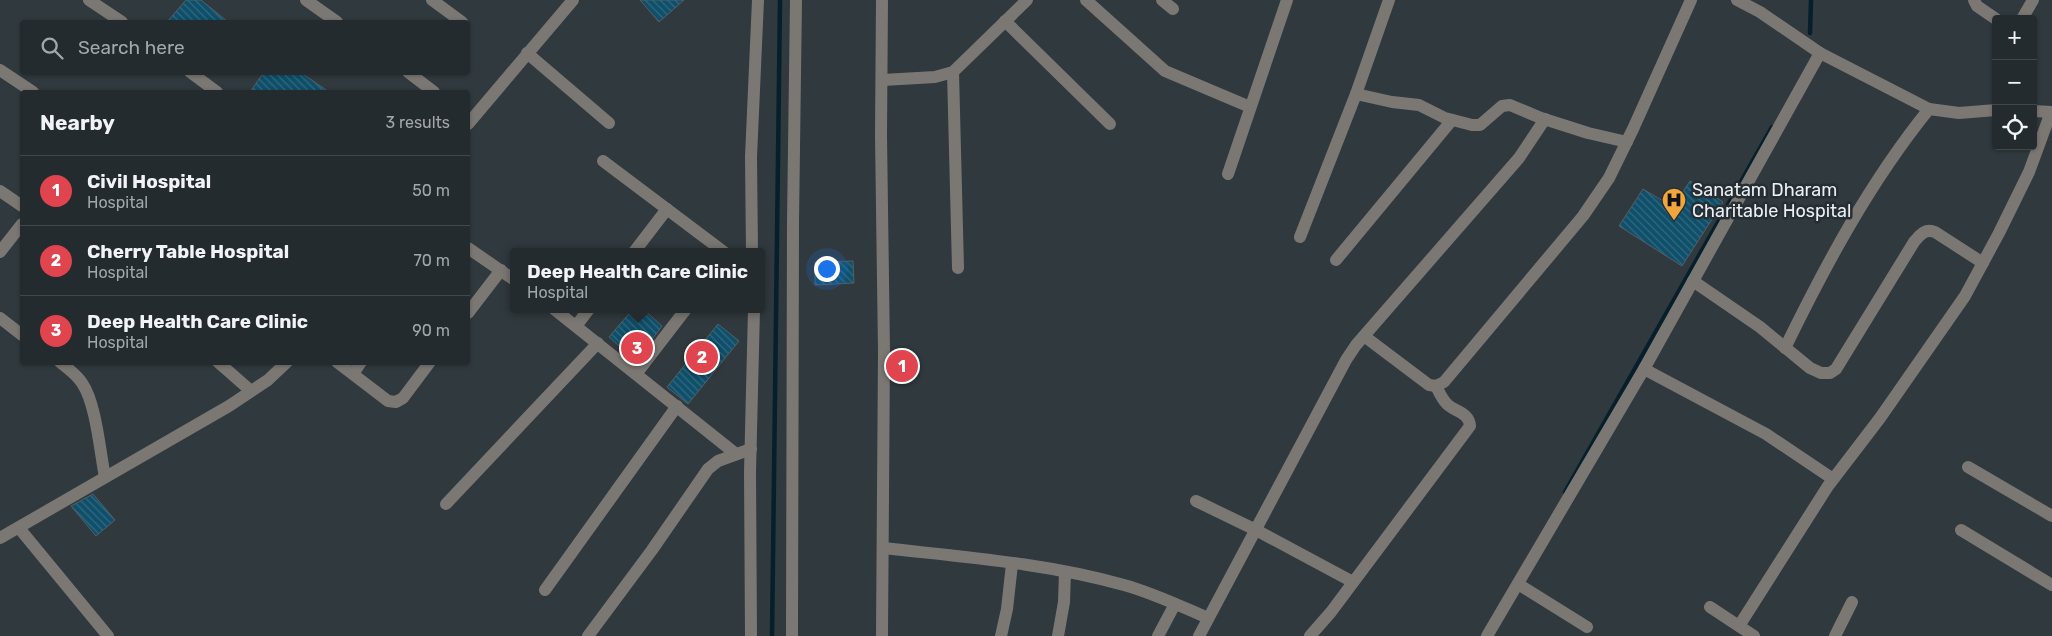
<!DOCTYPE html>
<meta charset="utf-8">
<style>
:root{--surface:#242b2e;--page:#2c3336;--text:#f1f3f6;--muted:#a3a7aa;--line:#41474a;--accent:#efa73d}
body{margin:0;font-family:Rubik,sans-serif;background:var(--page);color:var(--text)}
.controls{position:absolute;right:15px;top:15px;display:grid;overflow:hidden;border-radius:5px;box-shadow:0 1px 4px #0004}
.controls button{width:45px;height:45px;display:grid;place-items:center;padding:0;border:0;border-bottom:1px solid var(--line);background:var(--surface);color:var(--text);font:25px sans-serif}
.you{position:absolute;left:826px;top:268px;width:18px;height:18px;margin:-12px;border:4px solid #fff;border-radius:50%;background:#1a73e8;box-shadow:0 0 0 8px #1a73e833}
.badge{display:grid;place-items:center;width:32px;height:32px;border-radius:50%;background:var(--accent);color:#fff;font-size:16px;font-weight:700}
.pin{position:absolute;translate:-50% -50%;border:2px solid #fff;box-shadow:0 1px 5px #0006}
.popup{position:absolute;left:510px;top:248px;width:255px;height:65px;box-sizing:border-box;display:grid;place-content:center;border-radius:5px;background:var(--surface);filter:drop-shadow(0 1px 4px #0005);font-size:16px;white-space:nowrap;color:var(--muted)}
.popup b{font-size:19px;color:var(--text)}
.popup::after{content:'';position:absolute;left:50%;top:100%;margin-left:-10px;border:10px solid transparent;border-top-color:var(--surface)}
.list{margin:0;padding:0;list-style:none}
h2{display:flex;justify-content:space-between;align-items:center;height:65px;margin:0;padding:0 20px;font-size:21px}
h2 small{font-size:16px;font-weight:400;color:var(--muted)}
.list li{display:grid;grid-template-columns:32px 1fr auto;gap:15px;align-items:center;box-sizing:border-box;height:70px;padding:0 20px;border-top:1px solid var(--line)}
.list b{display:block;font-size:19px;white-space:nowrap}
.list p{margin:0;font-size:16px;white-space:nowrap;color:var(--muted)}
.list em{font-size:16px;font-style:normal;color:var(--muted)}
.icon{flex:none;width:28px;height:28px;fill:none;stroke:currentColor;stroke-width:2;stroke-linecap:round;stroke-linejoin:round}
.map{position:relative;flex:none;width:2052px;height:636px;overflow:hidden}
.search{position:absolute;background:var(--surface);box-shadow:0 1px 4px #0004;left:20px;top:20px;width:450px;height:55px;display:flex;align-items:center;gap:12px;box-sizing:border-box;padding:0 18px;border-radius:5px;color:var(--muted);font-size:19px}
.panel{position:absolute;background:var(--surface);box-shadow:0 1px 4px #0004;left:20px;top:90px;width:450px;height:275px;border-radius:5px}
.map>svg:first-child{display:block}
</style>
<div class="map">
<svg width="2052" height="636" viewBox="0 0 2052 636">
<defs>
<pattern id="building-back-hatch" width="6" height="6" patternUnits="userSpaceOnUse" patternTransform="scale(1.25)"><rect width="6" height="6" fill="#0f4f6a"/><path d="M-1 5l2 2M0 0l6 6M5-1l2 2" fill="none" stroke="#326980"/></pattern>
</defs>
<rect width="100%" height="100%" fill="#30393e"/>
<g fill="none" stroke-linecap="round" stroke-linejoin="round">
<g stroke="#061f2b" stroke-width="4.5">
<path d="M1810,33L1811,0"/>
<path d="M1565,492L1772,127"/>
<path d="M772,636L780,0"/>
</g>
</g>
<g fill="url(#building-back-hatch)" stroke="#555e64">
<path d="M186,0H201L228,22H167Z"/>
<path d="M640,0H684L659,22Z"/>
<path d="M264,72H300L329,92H250Z"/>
<path d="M1690,181L1723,202L1682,266L1619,226L1643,189L1673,207Z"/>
<path d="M853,261L854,283L815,285V262Z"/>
<path d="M633,309H643L662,326L636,361L609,337Z"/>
<path d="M718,324L739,341L688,404L667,387Z"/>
<path d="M912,353L913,379L895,380L893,355Z"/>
<path d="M93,494L115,520L96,536L71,506Z"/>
</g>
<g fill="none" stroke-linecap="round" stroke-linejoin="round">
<g stroke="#7b7874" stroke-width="12">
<path d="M89,0L122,22"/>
<path d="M306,0L337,22"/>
<path d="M432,0L462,22"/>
<path d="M882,0L881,135L884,352L882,636"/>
<path d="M1086,0L1165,71L1250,107"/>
<path d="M1162,0L1173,9"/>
<path d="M1737,0L1760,12L1820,53L1929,109L1959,113L1996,110"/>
<path d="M1974,0L1977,6L1996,19"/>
<path d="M2022,19L2033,0"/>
<path d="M1005,21L1110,124"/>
<path d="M527,53L609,123"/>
<path d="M0,70L33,92"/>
<path d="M190,72L217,92"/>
<path d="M408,72L434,92"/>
<path d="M953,72L958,268"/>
<path d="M883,80L935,77L953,72L1027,0"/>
<path d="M1356,94L1392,102L1419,105L1445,118L1472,125H1480L1502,106L1510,105L1541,118L1588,133L1627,142"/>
<path d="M2033,111L2052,112"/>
<path d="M468,124L573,0"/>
<path d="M603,161L724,252"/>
<path d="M1228,174L1287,0"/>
<path d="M0,191L22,206"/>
<path d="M1300,237L1356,94L1389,0"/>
<path d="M468,248L513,279"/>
<path d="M0,252L22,224"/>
<path d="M634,252L667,209"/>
<path d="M752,252L751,157L758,0"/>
<path d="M1336,260L1452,120"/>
<path d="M1693,281L1760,327L1810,368L1821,373H1830L1836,369L1914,242C1920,235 1925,228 1935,232L1983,263"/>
<path d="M554,309L736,454"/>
<path d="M468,313L501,270"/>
<path d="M0,318L22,335"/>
<path d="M576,326L589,309"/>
<path d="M1364,336L1429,385L1436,386L1444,382L1583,216L1609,178L1633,129L1691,0"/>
<path d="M1785,348C1826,264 1870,182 1929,109"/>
<path d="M60,362C68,369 76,374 82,383C96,403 100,452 105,477"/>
<path d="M218,362L251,391"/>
<path d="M337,362L388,401L396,402L403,398L430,362"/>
<path d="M1644,369L1766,434L1833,479"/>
<path d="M353,374L361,362"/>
<path d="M636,374L686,309"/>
<path d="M1968,467L2052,516"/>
<path d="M1196,501L1256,530L1353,582"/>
<path d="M446,504L598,343"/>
<path d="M19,528L108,636"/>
<path d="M1961,530L2052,585"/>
<path d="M0,538L229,406L268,380L287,362"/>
<path d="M883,548C963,557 1046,563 1124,585C1153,593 1180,606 1208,618"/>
<path d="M1518,584L1587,627"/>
<path d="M545,590L677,406"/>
<path d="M1710,607L1754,636"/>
<path d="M1739,626L1828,486L1880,418L1965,296L1999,233L2029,172L2051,112"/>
<path d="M588,636L652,550L708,469L718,461L751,449"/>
<path d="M751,636L750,472L754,309"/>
<path d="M792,636L793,222L796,0"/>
<path d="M1001,636L1007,609L1012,564"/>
<path d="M1058,636L1064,602L1065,572"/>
<path d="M1158,636L1175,604"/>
<path d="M1199,636L1346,360L1356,345L1519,158L1545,119"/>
<path d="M1310,636L1331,612L1470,426C1469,412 1455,412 1447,404C1442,399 1439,392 1436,386"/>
<path d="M1487,636L1644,369L1820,53"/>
<path d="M1835,636L1852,602"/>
</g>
</g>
<defs>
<symbol id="hospital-pin" viewBox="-11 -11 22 30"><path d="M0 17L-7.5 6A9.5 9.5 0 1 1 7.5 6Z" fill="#efa73d" stroke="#262e33"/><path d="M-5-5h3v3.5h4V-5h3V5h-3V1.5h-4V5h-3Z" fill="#111"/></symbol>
</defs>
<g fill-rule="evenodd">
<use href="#hospital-pin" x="1660" y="186" width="28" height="38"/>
</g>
<g text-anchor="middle" stroke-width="5" stroke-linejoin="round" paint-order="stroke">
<g font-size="18" fill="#eaf0f3" stroke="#262e33" text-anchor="start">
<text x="1692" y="196">Sanatam Dharam<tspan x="1692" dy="21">Charitable Hospital</tspan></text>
</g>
</g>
</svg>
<div class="controls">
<button>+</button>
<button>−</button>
<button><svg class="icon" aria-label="locate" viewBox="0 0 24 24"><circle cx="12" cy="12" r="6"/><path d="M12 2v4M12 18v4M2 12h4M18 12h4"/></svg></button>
</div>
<div class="you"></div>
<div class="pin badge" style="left:902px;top:366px;background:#e0444e">1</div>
<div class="pin badge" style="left:702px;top:357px;background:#e0444e">2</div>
<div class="pin badge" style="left:637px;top:348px;background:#e0444e">3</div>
<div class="popup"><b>Deep Health Care Clinic</b>Hospital</div>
<div class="search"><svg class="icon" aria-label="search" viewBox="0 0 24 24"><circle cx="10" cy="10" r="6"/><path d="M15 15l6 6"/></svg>Search here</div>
<section class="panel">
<h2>Nearby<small>3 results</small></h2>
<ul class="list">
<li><span class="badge" style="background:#e0444e">1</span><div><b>Civil Hospital</b><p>Hospital</p></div><em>50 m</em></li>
<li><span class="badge" style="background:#e0444e">2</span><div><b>Cherry Table Hospital</b><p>Hospital</p></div><em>70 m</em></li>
<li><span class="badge" style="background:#e0444e">3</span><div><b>Deep Health Care Clinic</b><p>Hospital</p></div><em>90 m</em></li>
</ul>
</section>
</div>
